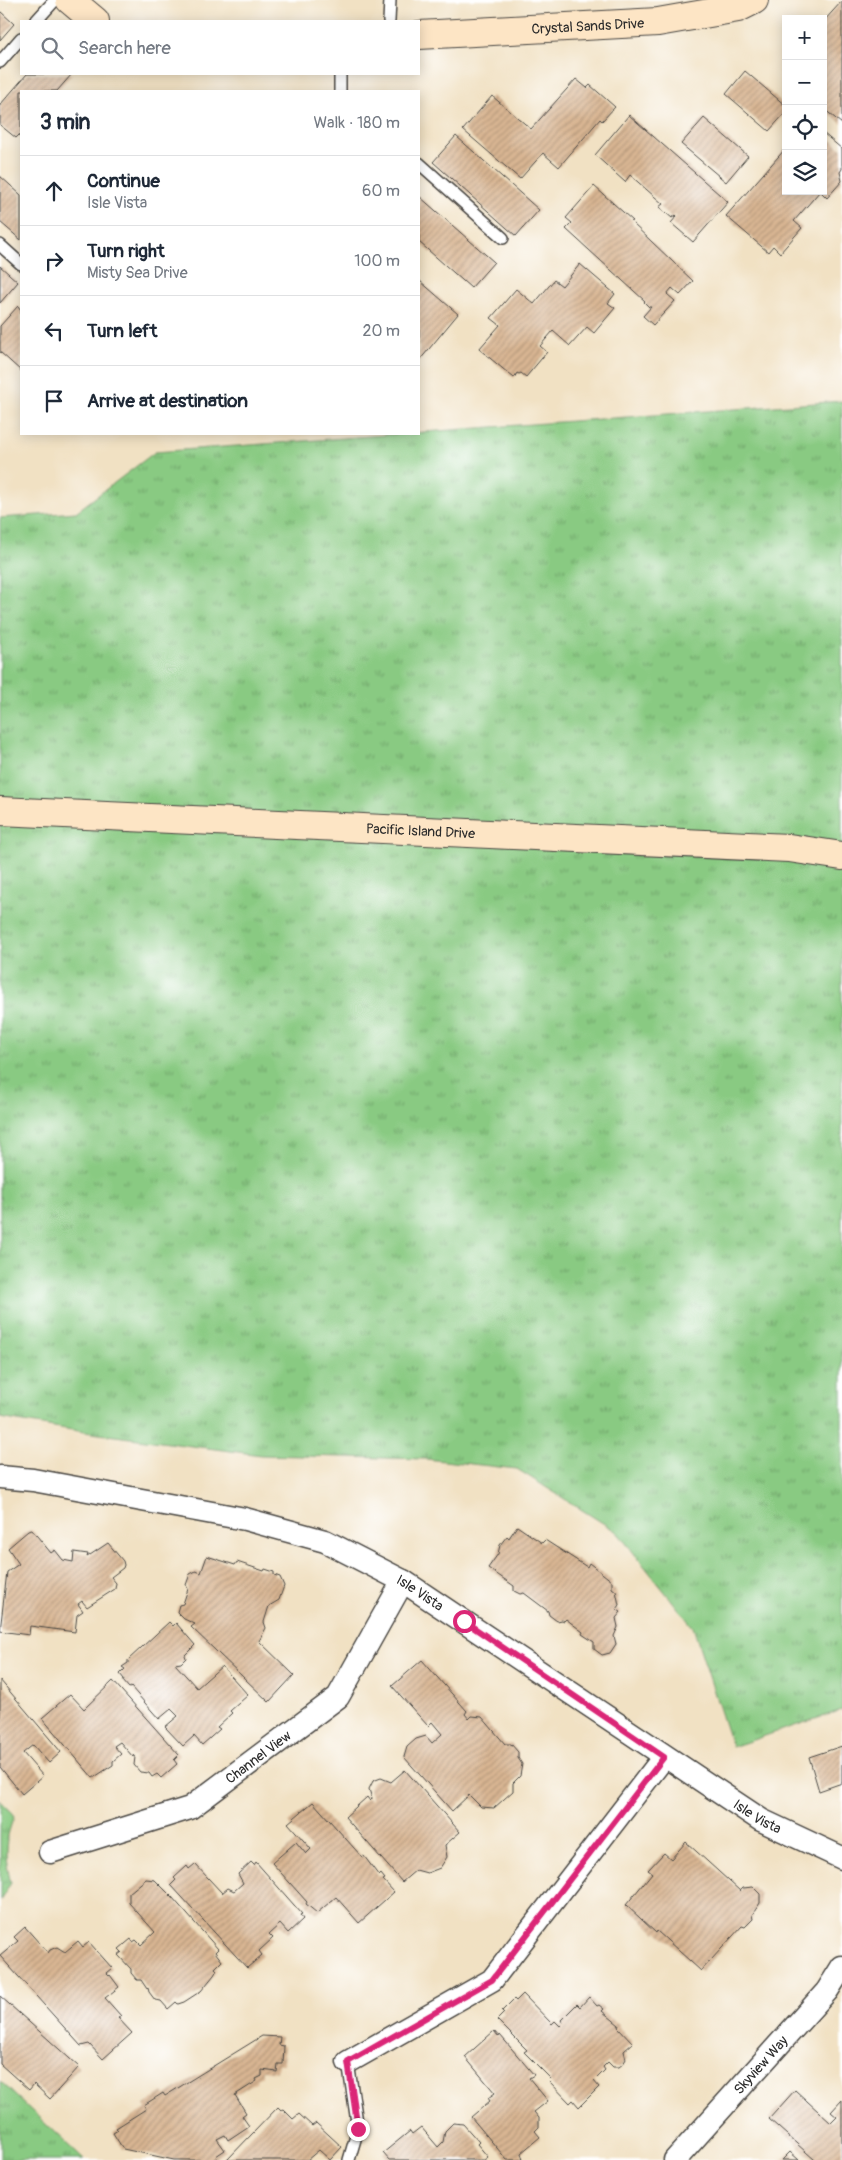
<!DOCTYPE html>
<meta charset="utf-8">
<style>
:root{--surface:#fff;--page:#f6f6f7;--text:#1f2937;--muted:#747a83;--line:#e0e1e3}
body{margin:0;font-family:Pangolin,sans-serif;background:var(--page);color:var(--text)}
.controls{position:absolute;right:15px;top:15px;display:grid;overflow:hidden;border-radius:0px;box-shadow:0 2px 12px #0003}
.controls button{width:45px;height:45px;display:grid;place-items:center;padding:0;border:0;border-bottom:1px solid var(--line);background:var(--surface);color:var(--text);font:25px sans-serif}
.stop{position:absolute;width:15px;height:15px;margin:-11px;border:4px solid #db2777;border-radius:50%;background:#fff}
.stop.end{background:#db2777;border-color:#fff;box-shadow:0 1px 5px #0008}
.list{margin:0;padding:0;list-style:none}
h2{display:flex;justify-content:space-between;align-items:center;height:65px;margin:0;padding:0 20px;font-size:21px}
h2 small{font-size:16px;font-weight:400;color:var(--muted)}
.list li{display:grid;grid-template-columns:32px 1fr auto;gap:15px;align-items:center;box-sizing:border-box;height:70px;padding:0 20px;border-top:1px solid var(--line)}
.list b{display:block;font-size:19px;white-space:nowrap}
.list p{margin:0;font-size:16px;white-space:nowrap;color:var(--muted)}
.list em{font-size:16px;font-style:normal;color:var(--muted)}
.icon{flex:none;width:28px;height:28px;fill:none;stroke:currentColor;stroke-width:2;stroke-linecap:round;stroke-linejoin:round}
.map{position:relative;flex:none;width:842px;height:2160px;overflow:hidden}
.search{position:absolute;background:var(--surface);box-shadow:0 2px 12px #0003;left:20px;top:20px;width:400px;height:55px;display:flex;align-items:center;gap:12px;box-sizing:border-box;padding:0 18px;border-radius:0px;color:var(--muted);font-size:19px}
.panel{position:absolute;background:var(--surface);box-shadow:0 2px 12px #0003;left:20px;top:90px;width:400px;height:345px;border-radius:0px}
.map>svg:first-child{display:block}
</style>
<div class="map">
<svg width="842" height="2160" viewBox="0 0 842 2160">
<defs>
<pattern id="grass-tufts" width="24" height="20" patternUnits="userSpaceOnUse" patternTransform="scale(1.25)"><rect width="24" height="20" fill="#89ca82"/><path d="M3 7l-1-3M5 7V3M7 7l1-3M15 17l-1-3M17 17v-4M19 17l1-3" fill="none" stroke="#70a46b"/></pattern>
<pattern id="building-hatch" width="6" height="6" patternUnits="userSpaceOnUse" patternTransform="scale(1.25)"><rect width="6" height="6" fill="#d9b693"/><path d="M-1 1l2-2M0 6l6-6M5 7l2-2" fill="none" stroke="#b09478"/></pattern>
</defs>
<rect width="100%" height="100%" fill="#fff"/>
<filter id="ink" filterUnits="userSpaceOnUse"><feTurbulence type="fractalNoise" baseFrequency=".02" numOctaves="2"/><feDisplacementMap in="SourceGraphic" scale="10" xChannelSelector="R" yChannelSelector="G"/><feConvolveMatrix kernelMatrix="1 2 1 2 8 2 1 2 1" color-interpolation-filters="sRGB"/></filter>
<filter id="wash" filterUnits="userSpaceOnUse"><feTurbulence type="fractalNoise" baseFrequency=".0096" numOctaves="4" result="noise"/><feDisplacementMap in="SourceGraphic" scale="20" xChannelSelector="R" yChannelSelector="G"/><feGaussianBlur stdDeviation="1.12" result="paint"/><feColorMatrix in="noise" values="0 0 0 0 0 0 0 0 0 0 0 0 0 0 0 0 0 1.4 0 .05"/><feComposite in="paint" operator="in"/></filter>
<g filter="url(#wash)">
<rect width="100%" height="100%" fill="#f1e1c3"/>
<g fill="url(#grass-tufts)" stroke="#5a7a56">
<path d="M842,401V1710L732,1747L693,1627L617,1532L517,1469L426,1459L261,1455L84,1432L0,1418V518L76,512L155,452Z"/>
<path d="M0,1799L14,1817C4,1842 4,1856 11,1883L0,1901Z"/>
<path d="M0,2081L84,2160H0Z"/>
</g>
<g id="blocks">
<g fill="url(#building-hatch)">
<path d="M842,1V124L823,108V22Z"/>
<path d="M0,11L14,24L0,40Z"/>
<path d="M745,71L786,106V112L769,131L726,94Z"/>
<path d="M27,74H72L57,91H21V133L16,138L0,125V105Z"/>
<path d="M576,79L587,88L590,85L615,107L602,121L600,119L559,167L543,153L520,179L463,130L492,96L531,129Z"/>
<path d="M629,115L728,202L693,242L671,223L677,216L676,215L672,218L659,207L663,204L630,175L625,182L595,155Z"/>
<path d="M704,118L748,156L726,182L681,144Z"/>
<path d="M823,133L842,149V169L840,172L842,181L827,198L820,191L794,221L802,228L780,253L773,246L768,252L726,216L786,148V191H823Z"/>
<path d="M456,136L539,210L516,236L433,162Z"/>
<path d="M0,176L21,195V240L0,222Z"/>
<path d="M594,186L633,221L631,222L693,281L680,295L672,288L667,294L675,301L653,325L643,316L651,307H649L644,302L645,301L566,229L572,223L566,218Z"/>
<path d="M419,196L494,262L471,288L419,242Z"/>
<path d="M580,264L615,294L608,303L615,308L594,333L587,327L570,346L553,331L540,346L547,352L526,377L521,373L519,374L517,373L514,378L479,349L500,325L491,318L516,289L534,304L554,280L562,286Z"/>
<path d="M0,266L18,282L0,303Z"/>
<path d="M420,281L458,314L419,361V283Z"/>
<path d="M18,306L21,310V371L0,352V326Z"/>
<path d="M517,1526L542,1543L545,1540L587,1567L589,1563L612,1581V1588L616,1591L619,1605L616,1609L621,1612L616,1618L618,1627L614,1636L616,1644L610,1653L602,1655L594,1649V1642L582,1634L583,1632L566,1619L564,1621L562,1620L557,1621L549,1615L548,1611L524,1593L520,1594L514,1591V1586L488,1568L498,1554L500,1545L507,1536L509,1538Z"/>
<path d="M32,1530L51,1553L55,1550L63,1560L73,1562L74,1552L88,1554L87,1557L108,1543L123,1561L124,1565L123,1568L111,1577L116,1583L115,1589L87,1607L82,1601L78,1604L83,1611L77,1615L75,1632L30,1626L29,1635L0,1631L7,1572L19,1564L8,1548L28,1531Z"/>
<path d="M207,1556L235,1565L237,1562L264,1571L265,1569L274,1572V1575L280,1577L284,1586L279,1600L269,1606L264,1622L266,1628L259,1641L294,1675L269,1702L191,1627L195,1624L184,1619L177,1612L179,1605L183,1604L188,1589L186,1585L190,1574L196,1571L201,1573Z"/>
<path d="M169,1622L173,1626L176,1623L195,1645L185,1655L186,1658L181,1663L175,1664L197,1688L222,1666L248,1695L230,1711L232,1713L217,1727L220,1729L202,1745L194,1736L183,1746L165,1727L178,1716L171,1709L159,1719L131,1687L129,1688L123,1681L124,1679L120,1674L125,1669L122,1667L128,1663V1660Z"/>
<path d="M422,1660L467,1711L465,1714L469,1719L472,1716L482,1717L505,1744H511L518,1752V1758L522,1764L520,1776L513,1783V1791L494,1808L481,1807L469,1795L452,1811L404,1757L407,1747L416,1739L426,1736L432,1743L442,1734L432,1722L428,1726L392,1686Z"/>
<path d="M0,1680L61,1752L49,1763L33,1745L23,1753L43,1776L22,1794L0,1767Z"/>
<path d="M113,1681L179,1755L174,1760L177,1764L161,1778L157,1774L152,1777L149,1773L140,1772L134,1765L135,1757L134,1755L133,1757L120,1742L114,1746L121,1754L113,1761V1765L93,1778L42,1718L70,1694L84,1709Z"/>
<path d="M842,1746V1783L819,1791L809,1757Z"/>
<path d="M405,1770L460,1832L445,1845L447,1857L440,1868L427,1873L416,1870L402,1882L345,1817L367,1797L370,1801L372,1799L369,1789L373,1781L381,1778L391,1782Z"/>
<path d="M313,1802L362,1857L364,1856L379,1876L381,1874L385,1879L383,1880L394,1892L359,1923L336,1897L317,1913L306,1904L307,1902L272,1863L296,1842L306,1854L311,1849L288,1823Z"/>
<path d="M686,1842L740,1891L743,1888L753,1887L760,1894V1903L752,1915L753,1919L745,1927L742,1926L701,1971L657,1931L656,1933L626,1905L652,1873L648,1870L664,1853L671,1859Z"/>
<path d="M251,1862L254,1865L256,1862L302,1914L300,1915L303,1919L288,1933L280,1924L269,1934L273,1938L259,1951L262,1955L247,1968L171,1885L176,1880L174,1878L187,1866L189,1869L195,1864L222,1893L228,1888L234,1891L243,1883L238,1874Z"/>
<path d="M146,1879L155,1880L172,1897L218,1949L215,1952L222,1961L215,1968L217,1970L214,1975L201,1991L184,2002L178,2004L176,2002L168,2009L161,2001L155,2000L149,1992L148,1988L147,1989L141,1980H137L131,1973V1969L118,1955L122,1952L119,1949L131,1939L133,1942L136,1940L141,1945L155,1932L129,1903V1893Z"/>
<path d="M25,1927L48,1953L50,1950L57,1947L65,1952L78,1941L83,1947L89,1942L112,1968L106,1973L109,1976L110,1975L119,1987L105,1998L121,2016L118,2018L132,2033L103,2059L89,2044L81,2046L0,1956L18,1941L14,1937Z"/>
<path d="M523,1994L552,2024L555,2021L560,2026L563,2023L561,2020L577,2004L580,2007L589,1997L597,2006L599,2005L604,2009L602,2011L619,2025L618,2027L633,2043L624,2051L626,2059L623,2064L619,2067H613L608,2062L603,2067L605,2070L594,2081L599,2087L579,2107L573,2100L570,2103L549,2081L551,2079L524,2052L527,2050L497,2020L504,2013L502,2011L514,1999L516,2001Z"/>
<path d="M0,1996L79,2067L50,2099L34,2084L29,2090L0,2064Z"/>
<path d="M494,2031L499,2037L500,2035L534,2075L529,2078L548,2101L534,2112L539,2118V2127L535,2131L540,2137L521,2153L523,2160H507L471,2117L490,2101L488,2098L495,2093L465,2057Z"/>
<path d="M262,2036L280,2037L279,2045L284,2046L283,2064H278L277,2072L262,2070V2076L256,2079L257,2081L235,2095L246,2113L242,2116L249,2126L228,2140L225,2135L217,2139L225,2150L216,2156L217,2158L213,2160H174L123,2149L113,2133L118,2130L116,2128L146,2109L144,2105L163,2093L165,2096Z"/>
<path d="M795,2090L831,2123L837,2117L831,2112L842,2100V2160H815L769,2119Z"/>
<path d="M278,2107L281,2110L283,2109L293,2119L299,2114L312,2126L316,2123L342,2147L330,2160L319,2150L307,2160H227Z"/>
<path d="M453,2123L463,2124L479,2142L477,2144L488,2157L484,2160H389L383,2153L410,2131L412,2134L421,2127L438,2147L443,2142L445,2131Z"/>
<path d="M790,2152L799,2160H782Z"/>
</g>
</g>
</g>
<g filter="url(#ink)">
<use href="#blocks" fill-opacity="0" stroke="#494642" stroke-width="1"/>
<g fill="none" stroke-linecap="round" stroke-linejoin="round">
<defs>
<g id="lane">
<path d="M36,21L55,0"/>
<path d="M389,21L390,0"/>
<path d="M0,62L21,38"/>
<path d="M340,91V74"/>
<path d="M419,163L503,238"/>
<path d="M0,245L21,264"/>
<path d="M348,2062L358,2129L349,2160"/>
</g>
<g id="street">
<path id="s1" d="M0,1477L33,1480L245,1519L325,1541L403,1581L761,1820L842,1858"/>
<path id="s2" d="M50,1852L190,1808L338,1697L403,1581"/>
<path d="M348,2062L492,1980L664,1757"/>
<path id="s3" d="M675,2160L827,1991L842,1967"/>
</g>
<g id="secondary">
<path d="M70,0L95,21"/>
<path id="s4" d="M419,35L658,22L738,8L754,0"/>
<path id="s5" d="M0,811L789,848L842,856"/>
</g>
</defs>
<use href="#lane" stroke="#494642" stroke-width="14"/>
<use href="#street" stroke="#494642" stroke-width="25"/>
<use href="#secondary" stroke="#494642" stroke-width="30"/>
<use href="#lane" stroke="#fff" stroke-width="11"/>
<use href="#street" stroke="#fff" stroke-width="22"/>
<use href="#secondary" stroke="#fde5c5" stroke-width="28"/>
</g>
</g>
<g fill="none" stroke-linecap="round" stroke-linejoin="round" filter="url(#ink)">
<path stroke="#db2777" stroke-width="6" d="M358,2129L348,2062L492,1980L664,1757L464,1621"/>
</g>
<g text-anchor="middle" stroke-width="4.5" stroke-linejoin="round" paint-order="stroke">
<g font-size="14" fill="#2b2b2b" stroke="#fff">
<text dy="5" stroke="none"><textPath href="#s4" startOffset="169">Crystal Sands Drive</textPath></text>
<text dy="5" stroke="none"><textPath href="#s5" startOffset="421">Pacific Island Drive</textPath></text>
<text dy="5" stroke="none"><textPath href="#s1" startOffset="440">Isle Vista</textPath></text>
<text dy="5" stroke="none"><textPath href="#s2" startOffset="232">Channel View</textPath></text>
<text dy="5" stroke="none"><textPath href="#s1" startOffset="845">Isle Vista</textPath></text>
<text dy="5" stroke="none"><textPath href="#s3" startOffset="128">Skyview Way</textPath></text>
</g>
</g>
</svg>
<div class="controls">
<button>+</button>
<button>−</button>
<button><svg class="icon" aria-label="locate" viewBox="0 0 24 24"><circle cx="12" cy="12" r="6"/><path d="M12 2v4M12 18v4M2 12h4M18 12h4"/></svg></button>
<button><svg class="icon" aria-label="layers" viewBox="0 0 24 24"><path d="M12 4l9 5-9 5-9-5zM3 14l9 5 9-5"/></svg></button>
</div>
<div class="stop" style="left:464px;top:1621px"></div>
<div class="stop end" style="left:358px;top:2129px"></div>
<div class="search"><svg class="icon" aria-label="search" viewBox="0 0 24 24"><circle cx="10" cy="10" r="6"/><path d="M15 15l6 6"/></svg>Search here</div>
<section class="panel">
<h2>3 min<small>Walk · 180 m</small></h2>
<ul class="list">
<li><svg class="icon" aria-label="ahead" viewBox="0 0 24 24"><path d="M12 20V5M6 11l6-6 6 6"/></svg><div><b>Continue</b><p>Isle Vista</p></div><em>60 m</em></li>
<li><svg class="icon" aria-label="right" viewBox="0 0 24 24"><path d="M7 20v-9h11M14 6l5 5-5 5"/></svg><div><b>Turn right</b><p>Misty Sea Drive</p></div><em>100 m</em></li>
<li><svg class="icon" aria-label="left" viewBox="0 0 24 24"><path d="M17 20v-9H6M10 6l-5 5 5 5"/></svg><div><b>Turn left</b></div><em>20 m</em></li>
<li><svg class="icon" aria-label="arrive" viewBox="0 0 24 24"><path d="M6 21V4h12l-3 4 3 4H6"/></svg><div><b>Arrive at destination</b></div></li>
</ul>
</section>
</div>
